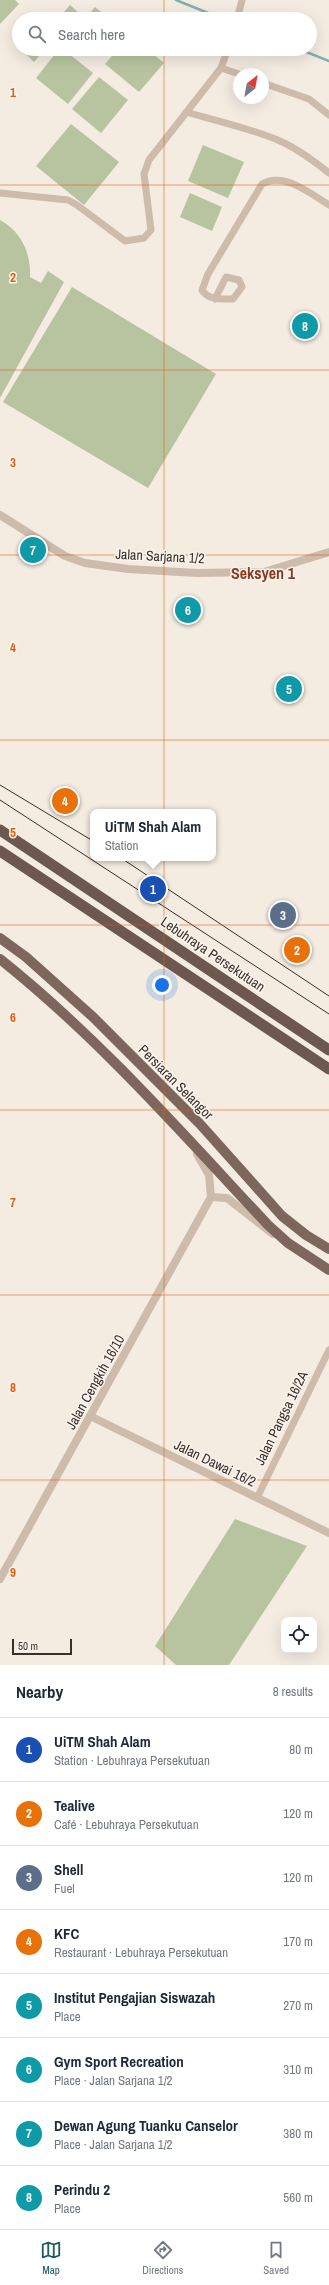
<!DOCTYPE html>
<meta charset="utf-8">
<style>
:root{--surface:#fff;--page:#f2f2f3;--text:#1f2937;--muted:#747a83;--line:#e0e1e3;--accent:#1f5a5e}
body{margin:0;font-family:"Archivo Narrow",sans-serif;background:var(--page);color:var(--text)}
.controls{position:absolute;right:12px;bottom:12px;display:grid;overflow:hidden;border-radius:8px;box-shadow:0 4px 16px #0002}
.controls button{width:36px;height:36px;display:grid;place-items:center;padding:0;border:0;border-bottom:1px solid var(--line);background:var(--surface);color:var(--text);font:20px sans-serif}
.compass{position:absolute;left:233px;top:68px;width:36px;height:36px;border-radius:50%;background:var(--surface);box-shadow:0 4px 16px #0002;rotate:31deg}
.scale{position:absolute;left:12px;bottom:10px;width:60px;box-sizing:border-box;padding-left:4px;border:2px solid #3b302b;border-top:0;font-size:11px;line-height:14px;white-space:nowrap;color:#3b302b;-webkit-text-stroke:3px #fbf5ee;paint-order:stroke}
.you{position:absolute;left:162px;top:985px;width:14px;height:14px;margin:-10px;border:3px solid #fff;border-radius:50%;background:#1a73e8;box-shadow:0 0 0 6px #1a73e833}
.badge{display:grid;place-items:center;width:26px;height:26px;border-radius:50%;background:var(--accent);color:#fff;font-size:13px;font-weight:700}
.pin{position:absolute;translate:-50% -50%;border:2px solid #fff;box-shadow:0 1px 4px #0006}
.popup{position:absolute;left:90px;top:809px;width:126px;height:52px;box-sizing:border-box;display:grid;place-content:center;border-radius:8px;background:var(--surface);filter:drop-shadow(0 1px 3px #0005);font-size:13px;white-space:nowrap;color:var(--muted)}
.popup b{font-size:15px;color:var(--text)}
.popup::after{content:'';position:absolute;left:50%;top:100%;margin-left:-8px;border:8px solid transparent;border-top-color:var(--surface)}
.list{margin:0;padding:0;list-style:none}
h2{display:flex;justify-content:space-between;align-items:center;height:52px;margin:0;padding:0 16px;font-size:17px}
h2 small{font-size:13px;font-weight:400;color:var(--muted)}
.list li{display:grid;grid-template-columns:26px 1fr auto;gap:12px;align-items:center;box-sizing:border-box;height:64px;padding:0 16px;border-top:1px solid var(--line)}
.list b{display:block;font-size:15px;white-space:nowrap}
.list p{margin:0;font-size:13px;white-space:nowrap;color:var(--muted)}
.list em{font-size:13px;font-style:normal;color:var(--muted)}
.icon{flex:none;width:22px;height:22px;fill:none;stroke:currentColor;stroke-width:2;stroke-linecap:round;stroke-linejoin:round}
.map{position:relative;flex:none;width:329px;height:1665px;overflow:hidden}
.search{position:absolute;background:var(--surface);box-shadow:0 4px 16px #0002;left:12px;right:12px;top:12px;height:44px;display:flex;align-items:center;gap:10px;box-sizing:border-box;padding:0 14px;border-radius:22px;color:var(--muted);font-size:15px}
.sheet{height:564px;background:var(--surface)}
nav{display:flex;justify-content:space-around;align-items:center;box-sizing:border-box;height:56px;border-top:1px solid var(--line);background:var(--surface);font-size:11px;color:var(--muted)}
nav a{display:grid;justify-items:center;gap:2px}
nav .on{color:var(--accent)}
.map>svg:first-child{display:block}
</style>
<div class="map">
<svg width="329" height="1665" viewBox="0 0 329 1665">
<rect width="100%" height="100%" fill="#f4ebe1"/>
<g fill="#b8c4a0">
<path d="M0,0H15L19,4L0,24Z"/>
<path d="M70,5L79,13L74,19H58Z"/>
<path d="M95,7L110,19H85Z"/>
<path d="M21,49H45L34,62Z"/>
<path d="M59,49H63L93,73L68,104L36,78Z"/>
<path d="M118,49H147L164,63L139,92L105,64Z"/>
<path d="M99,77L128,100L101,133L72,109Z"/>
<path d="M71,124L119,162L84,205L36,166Z"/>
<path d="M203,145L244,162L228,198L188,181Z"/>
<path d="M190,193L222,207L212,231L180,217Z"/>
<path d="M0,220C22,232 31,254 30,277L41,283L48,271L64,282L0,398Z"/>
<path d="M72,287L216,374L148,488L3,402Z"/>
<path d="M235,1519L307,1546L229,1665H176L155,1646Z"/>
</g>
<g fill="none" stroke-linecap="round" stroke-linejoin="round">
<g stroke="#7fb0b2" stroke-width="2.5">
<path d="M176,0L223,19"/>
<path d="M299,49L329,61"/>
</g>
<g stroke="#cdbbac" stroke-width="7">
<path d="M237,19L242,0"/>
<path d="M221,68L239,74"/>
<path d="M263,83L309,99L329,115"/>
<path d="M186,112C217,121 250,128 280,141C298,149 314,161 329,173"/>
<path d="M0,193L68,200L77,205L125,241L144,238L151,230L144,174L149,160L221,68L228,49"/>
<path d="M215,299L226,277L239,280L242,287L233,299C222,299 209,301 202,290L208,274L262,184C284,171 311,194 329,205"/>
<path d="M257,1498L329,1350"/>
</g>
<g stroke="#cdbbac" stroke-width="8">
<path d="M0,515L65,556L85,563L128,569L197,573L264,572L329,552"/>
<path d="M211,1197L227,1198L273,1234"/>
<path d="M90,1416L329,1533"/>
<path d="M0,1579L211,1197L209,1175L197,1154"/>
</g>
<g stroke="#7d675c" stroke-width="10">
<path d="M0,938L26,957L93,1017L200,1124L282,1216L306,1235L329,1249"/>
<path d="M0,959C99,1038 182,1133 268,1225L288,1243L329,1270"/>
</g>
<g stroke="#6c584f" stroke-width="11">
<path d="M0,830L329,1050"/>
<path d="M0,851L329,1069"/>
</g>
<g stroke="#3b302b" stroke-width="1">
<path d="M0,785L93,841"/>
<path d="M0,800L329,1014"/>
<path d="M121,858L329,996"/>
</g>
</g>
<path fill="none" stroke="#e8590c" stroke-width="1" stroke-opacity="0.55" d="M164,0V19M164,49V1665M0,185H329M0,370H329M0,555H329M0,740H329M0,925H329M0,1110H329M0,1295H329M0,1480H329"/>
<g text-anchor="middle" stroke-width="3" stroke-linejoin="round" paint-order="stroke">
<g font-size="14" fill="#3b302b" stroke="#fbf5ee">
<text transform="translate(160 556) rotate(3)" y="5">Jalan Sarjana 1/2</text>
<text transform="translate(213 954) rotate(34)" y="5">Lebuhraya Persekutuan</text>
<text transform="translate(176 1082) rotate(45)" y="5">Persiaran Selangor</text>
<text transform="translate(95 1382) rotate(-61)" y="5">Jalan Cengkih 16/10</text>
<text transform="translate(281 1418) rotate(-64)" y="5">Jalan Pangsa 16/2A</text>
<text transform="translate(215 1463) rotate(26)" y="5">Jalan Dawai 16/2</text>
</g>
<g font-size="16" font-weight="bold" fill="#8c3b22" stroke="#fbf5ee">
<text x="263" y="579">Seksyen 1</text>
</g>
</g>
<g font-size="13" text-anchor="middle" font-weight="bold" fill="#e8590c" stroke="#fbf5ee" stroke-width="3" stroke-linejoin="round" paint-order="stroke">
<text x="13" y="97">1</text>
<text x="13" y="282">2</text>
<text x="13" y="467">3</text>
<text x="13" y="652">4</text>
<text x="13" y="837">5</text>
<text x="13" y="1022">6</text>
<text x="13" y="1207">7</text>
<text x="13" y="1392">8</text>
<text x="13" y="1577">9</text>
</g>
</svg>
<div class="controls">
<button><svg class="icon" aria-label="locate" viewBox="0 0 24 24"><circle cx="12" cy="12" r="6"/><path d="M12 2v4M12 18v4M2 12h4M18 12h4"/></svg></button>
</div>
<svg class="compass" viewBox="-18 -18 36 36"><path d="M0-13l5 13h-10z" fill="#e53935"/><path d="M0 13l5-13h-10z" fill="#747a83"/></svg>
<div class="scale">50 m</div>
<div class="you"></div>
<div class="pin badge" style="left:153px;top:889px;background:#1a4fb4">1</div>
<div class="popup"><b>UiTM Shah Alam</b>Station</div>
<div class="pin badge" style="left:297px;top:950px;background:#e8710a">2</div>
<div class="pin badge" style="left:283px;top:915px;background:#5c6f8a">3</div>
<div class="pin badge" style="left:65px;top:801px;background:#e8710a">4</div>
<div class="pin badge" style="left:289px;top:689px;background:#0f9aa8">5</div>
<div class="pin badge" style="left:188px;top:610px;background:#0f9aa8">6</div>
<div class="pin badge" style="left:33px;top:550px;background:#0f9aa8">7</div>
<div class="pin badge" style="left:305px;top:326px;background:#0f9aa8">8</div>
<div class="search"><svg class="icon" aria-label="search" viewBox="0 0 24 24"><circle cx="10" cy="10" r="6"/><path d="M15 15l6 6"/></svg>Search here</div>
</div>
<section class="sheet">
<h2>Nearby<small>8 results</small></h2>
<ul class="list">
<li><span class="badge" style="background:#1a4fb4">1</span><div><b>UiTM Shah Alam</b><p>Station · Lebuhraya Persekutuan</p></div><em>80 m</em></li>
<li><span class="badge" style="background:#e8710a">2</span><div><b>Tealive</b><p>Café · Lebuhraya Persekutuan</p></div><em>120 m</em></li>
<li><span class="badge" style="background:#5c6f8a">3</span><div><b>Shell</b><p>Fuel</p></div><em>120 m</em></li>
<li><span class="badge" style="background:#e8710a">4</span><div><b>KFC</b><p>Restaurant · Lebuhraya Persekutuan</p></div><em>170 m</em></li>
<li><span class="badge" style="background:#0f9aa8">5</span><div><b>Institut Pengajian Siswazah</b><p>Place</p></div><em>270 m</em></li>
<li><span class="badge" style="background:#0f9aa8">6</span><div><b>Gym Sport Recreation</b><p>Place · Jalan Sarjana 1/2</p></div><em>310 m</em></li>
<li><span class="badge" style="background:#0f9aa8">7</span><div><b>Dewan Agung Tuanku Canselor</b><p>Place · Jalan Sarjana 1/2</p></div><em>380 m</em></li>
<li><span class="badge" style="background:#0f9aa8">8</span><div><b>Perindu 2</b><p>Place</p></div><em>560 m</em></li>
</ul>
</section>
<nav>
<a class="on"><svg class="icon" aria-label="map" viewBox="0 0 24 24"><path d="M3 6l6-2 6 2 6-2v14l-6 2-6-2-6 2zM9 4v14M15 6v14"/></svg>Map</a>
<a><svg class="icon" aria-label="directions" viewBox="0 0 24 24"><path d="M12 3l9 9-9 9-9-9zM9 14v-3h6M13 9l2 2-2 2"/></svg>Directions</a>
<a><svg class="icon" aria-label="saved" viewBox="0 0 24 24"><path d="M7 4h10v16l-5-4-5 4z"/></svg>Saved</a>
</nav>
